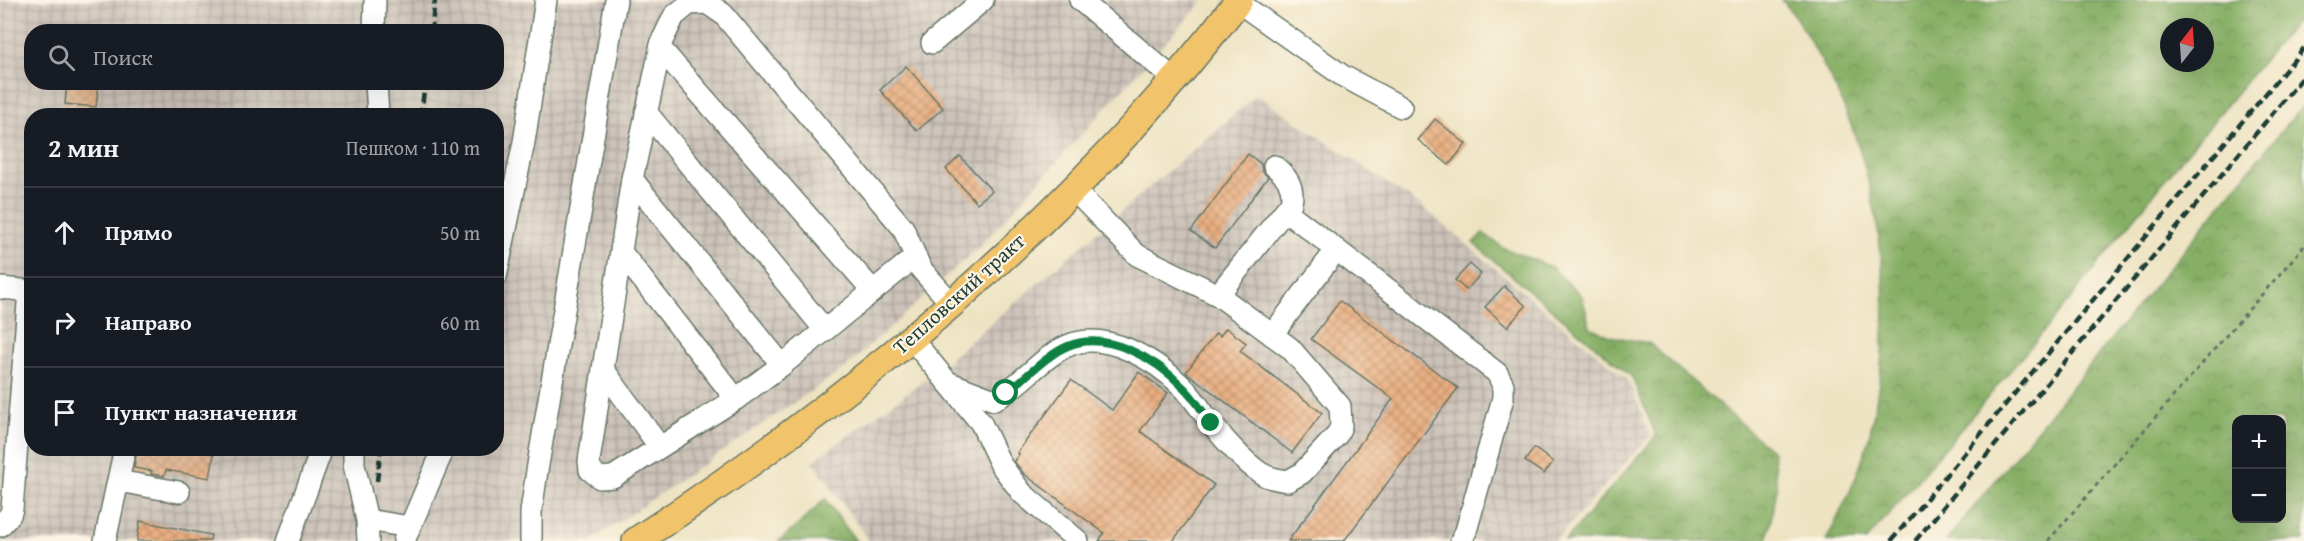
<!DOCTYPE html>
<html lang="ru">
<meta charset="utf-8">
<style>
:root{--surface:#171b24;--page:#20242c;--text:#f1f3f6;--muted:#9ea1a6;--line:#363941}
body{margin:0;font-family:"Gentium Book Plus",serif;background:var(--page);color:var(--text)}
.controls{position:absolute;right:18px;bottom:18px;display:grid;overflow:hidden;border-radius:12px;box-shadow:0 6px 24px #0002}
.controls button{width:54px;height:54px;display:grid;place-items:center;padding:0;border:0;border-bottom:2px solid var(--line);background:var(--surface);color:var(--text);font:30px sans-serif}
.compass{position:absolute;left:2160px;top:18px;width:54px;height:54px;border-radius:50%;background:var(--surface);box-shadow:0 6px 24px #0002;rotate:17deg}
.stop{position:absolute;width:18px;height:18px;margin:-14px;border:4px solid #0b8043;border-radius:50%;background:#fff}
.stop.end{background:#0b8043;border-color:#fff;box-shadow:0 2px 6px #0008}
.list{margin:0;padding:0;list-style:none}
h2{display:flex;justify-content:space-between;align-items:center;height:78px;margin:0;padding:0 24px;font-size:26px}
h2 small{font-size:20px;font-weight:400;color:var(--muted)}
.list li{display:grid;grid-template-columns:39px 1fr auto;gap:18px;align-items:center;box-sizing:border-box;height:90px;padding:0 24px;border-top:2px solid var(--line)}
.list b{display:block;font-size:22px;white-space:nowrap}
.list em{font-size:20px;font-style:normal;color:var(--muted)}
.icon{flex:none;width:33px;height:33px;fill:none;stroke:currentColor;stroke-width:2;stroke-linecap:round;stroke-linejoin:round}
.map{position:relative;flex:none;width:2304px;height:541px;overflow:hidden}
.search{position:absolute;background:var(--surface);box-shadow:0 6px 24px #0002;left:24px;top:24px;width:480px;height:66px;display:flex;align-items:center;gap:15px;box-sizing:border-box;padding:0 21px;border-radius:24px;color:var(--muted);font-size:22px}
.panel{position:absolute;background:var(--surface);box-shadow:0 6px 24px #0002;left:24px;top:108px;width:480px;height:348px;border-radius:24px}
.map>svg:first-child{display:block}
</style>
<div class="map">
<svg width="2304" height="541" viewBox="0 0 2304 541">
<defs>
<pattern id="industrial-grid" width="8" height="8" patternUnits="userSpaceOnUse" patternTransform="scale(1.5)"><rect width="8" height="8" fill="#ccc2b9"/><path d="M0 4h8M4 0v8" fill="none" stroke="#a59f97"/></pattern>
<pattern id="forest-crowns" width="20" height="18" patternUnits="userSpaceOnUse" patternTransform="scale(1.5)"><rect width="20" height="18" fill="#86af65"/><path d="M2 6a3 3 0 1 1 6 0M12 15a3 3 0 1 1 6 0" fill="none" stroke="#6d9054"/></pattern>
<pattern id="building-cross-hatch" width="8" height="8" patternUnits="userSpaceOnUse" patternTransform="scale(1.5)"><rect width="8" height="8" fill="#eaaf81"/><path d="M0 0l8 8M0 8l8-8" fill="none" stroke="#bd906a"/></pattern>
</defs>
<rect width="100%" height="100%" fill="#fcf5e5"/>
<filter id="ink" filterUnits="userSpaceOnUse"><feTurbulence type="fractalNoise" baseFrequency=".0167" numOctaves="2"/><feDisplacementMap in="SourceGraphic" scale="12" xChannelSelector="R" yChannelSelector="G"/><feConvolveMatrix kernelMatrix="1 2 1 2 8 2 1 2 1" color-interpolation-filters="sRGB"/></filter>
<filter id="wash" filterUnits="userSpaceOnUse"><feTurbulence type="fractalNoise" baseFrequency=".008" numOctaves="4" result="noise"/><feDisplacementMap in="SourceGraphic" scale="24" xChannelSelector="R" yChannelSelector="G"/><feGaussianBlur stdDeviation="1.35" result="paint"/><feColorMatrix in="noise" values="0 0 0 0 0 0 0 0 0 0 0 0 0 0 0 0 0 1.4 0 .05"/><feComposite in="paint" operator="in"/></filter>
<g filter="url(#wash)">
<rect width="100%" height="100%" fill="#ede3c2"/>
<g fill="url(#industrial-grid)" fill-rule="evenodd">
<path d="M0,0H1204L981,245L845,368L591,541H0ZM32,32H496V82H32ZM32,116H496V448H32Z"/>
<path d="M1257,95L1420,205L1628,380L1651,435L1555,541H869L813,461L925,380Z"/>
</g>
<g fill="url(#forest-crowns)" stroke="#52764c" stroke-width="1.5" fill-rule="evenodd">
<path d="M1782,0H1931L1968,3L2016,0H2304V12L2181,160L2049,325L1866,541H1826C1842,509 1859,476 1868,441C1899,313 1885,172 1819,57C1808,37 1797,17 1782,0ZM2169,27H2205V63H2169Z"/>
<path d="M2304,104V541H1946L2269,146ZM2236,420H2282V518H2236Z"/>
<path d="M1483,233L1504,248L1551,267L1582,296L1590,327L1609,336L1649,343L1773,452L1777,488L1767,541H1565L1656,436L1632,377L1473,243Z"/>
<path d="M825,499L856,541H779L794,529Z"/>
</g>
<g id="blocks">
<g fill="url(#building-cross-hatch)">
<path d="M906,66L943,108L917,131L880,90Z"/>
<path d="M67,82H99L96,107L65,104Z"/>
<path d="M1435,119L1466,144L1449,165L1418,140Z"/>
<path d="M1248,154L1261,164L1262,171L1268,177L1215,248L1191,231Z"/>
<path d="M960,156L992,191L977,203L946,169Z"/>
<path d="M1470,264L1481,274L1466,290L1455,280Z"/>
<path d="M1504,286L1526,306L1507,327L1485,307Z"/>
<path d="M1340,301L1458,388L1344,541H1288L1393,399L1311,339Z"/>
<path d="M1226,328L1246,343L1240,351L1322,413L1292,453L1186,372L1216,333L1220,336Z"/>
<path d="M1139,372L1168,393L1140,431L1214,485L1173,541H1099L1104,533L1024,474L1014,461L1019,454L1017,453L1071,380L1112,410Z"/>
<path d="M137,448H184L214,454L210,478L166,470L164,476L151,474L152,471L134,468Z"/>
<path d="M1534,448L1553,462L1544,474L1525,461Z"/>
<path d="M140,521L211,535L210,541H137Z"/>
</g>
</g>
</g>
<g filter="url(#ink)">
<use href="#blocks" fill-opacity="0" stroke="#677766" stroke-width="1.5"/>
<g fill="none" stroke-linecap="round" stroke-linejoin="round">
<defs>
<g id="minor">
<path d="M1080,0L1175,80"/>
<path d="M1238,2L1343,76L1401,107"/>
<path d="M374,32L375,0"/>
<path d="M932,43L983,0"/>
<path d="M660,48L873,291"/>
<path d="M376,82L378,116"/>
<path d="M646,112L825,330"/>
<path d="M632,179L782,365"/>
<path d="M1286,211L1497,373L1503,385V398L1466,531L1461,541"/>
<path d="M621,252L736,399"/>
<path d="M915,257L782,365L736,399L613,477L600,478L590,470L589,461L632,179L662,41L674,16L689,4L707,3L723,14L903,228L921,269L951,303"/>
<path d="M496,277L524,142L546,0"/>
<path d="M0,288L32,291"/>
<path d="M1218,295L1291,203C1295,187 1287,176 1274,166"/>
<path d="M1272,335L1336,250"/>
<path d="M911,338L981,423L1001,465L1022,493L1078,541"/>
<path d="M603,369L659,446"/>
<path d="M950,383L994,400C1020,386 1042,357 1067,346C1106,329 1155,360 1182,386C1193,397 1201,410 1210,422C1223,438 1248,467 1266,476C1273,479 1281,480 1288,481L1302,473L1337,435L1341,426L1340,406L1290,348L1218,295L1137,255L1073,189"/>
<path d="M354,448V465L367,520L368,541"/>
<path d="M118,481L179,492"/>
<path d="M367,520L410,527"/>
<path d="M0,526L10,515L12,509L29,290"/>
<path d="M105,541L125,448"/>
<path d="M288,541L322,448"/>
<path d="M404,541L444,448"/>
<path d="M531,541V512L537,471L616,0"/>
</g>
<path id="major" d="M636,541C862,394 1074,215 1239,0"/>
</defs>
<use href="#minor" stroke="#677766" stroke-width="24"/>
<use href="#major" stroke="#677766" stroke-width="30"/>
<path stroke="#677766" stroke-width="3" stroke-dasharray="4.5 4.5" stroke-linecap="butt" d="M2048,541L2304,246"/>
<use href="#minor" stroke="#fff" stroke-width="21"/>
<use href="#major" stroke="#f1c36a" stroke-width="27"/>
<g stroke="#1f3d34" stroke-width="4.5" stroke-dasharray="9 4.5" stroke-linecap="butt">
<path d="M431,32L435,0"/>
<path d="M421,116L425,82"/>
<path d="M377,481L381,448"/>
<path d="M1891,541L2304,48"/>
<path d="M1915,541L2304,76"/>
</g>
</g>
</g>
<g fill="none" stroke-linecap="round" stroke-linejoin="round" filter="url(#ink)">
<path stroke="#0b8043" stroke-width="8" d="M1006,393C1024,379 1048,354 1068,346C1107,330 1156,359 1183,387C1194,397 1202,411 1211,423"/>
</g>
<g text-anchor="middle" stroke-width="4.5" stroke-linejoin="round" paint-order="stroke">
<g font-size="21" fill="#1f3d34" stroke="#fcf5e5">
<text transform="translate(959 294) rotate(-42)" y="7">Тепловский тракт</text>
</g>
</g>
</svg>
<div class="controls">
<button>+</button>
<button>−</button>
</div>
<svg class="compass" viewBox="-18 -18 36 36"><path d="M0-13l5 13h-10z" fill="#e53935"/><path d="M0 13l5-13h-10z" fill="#9ea1a6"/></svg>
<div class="stop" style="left:1006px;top:393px"></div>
<div class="stop end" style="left:1211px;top:423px"></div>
<div class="search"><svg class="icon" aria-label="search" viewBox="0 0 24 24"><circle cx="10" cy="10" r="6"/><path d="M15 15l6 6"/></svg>Поиск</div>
<section class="panel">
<h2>2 мин<small>Пешком · 110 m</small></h2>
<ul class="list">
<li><svg class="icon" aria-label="ahead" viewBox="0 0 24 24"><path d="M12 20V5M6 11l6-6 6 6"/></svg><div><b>Прямо</b></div><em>50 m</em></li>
<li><svg class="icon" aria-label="right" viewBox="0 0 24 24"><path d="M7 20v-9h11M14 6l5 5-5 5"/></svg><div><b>Направо</b></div><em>60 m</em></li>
<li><svg class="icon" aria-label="arrive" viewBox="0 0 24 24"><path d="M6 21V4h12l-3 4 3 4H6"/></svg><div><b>Пункт назначения</b></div></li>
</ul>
</section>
</div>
